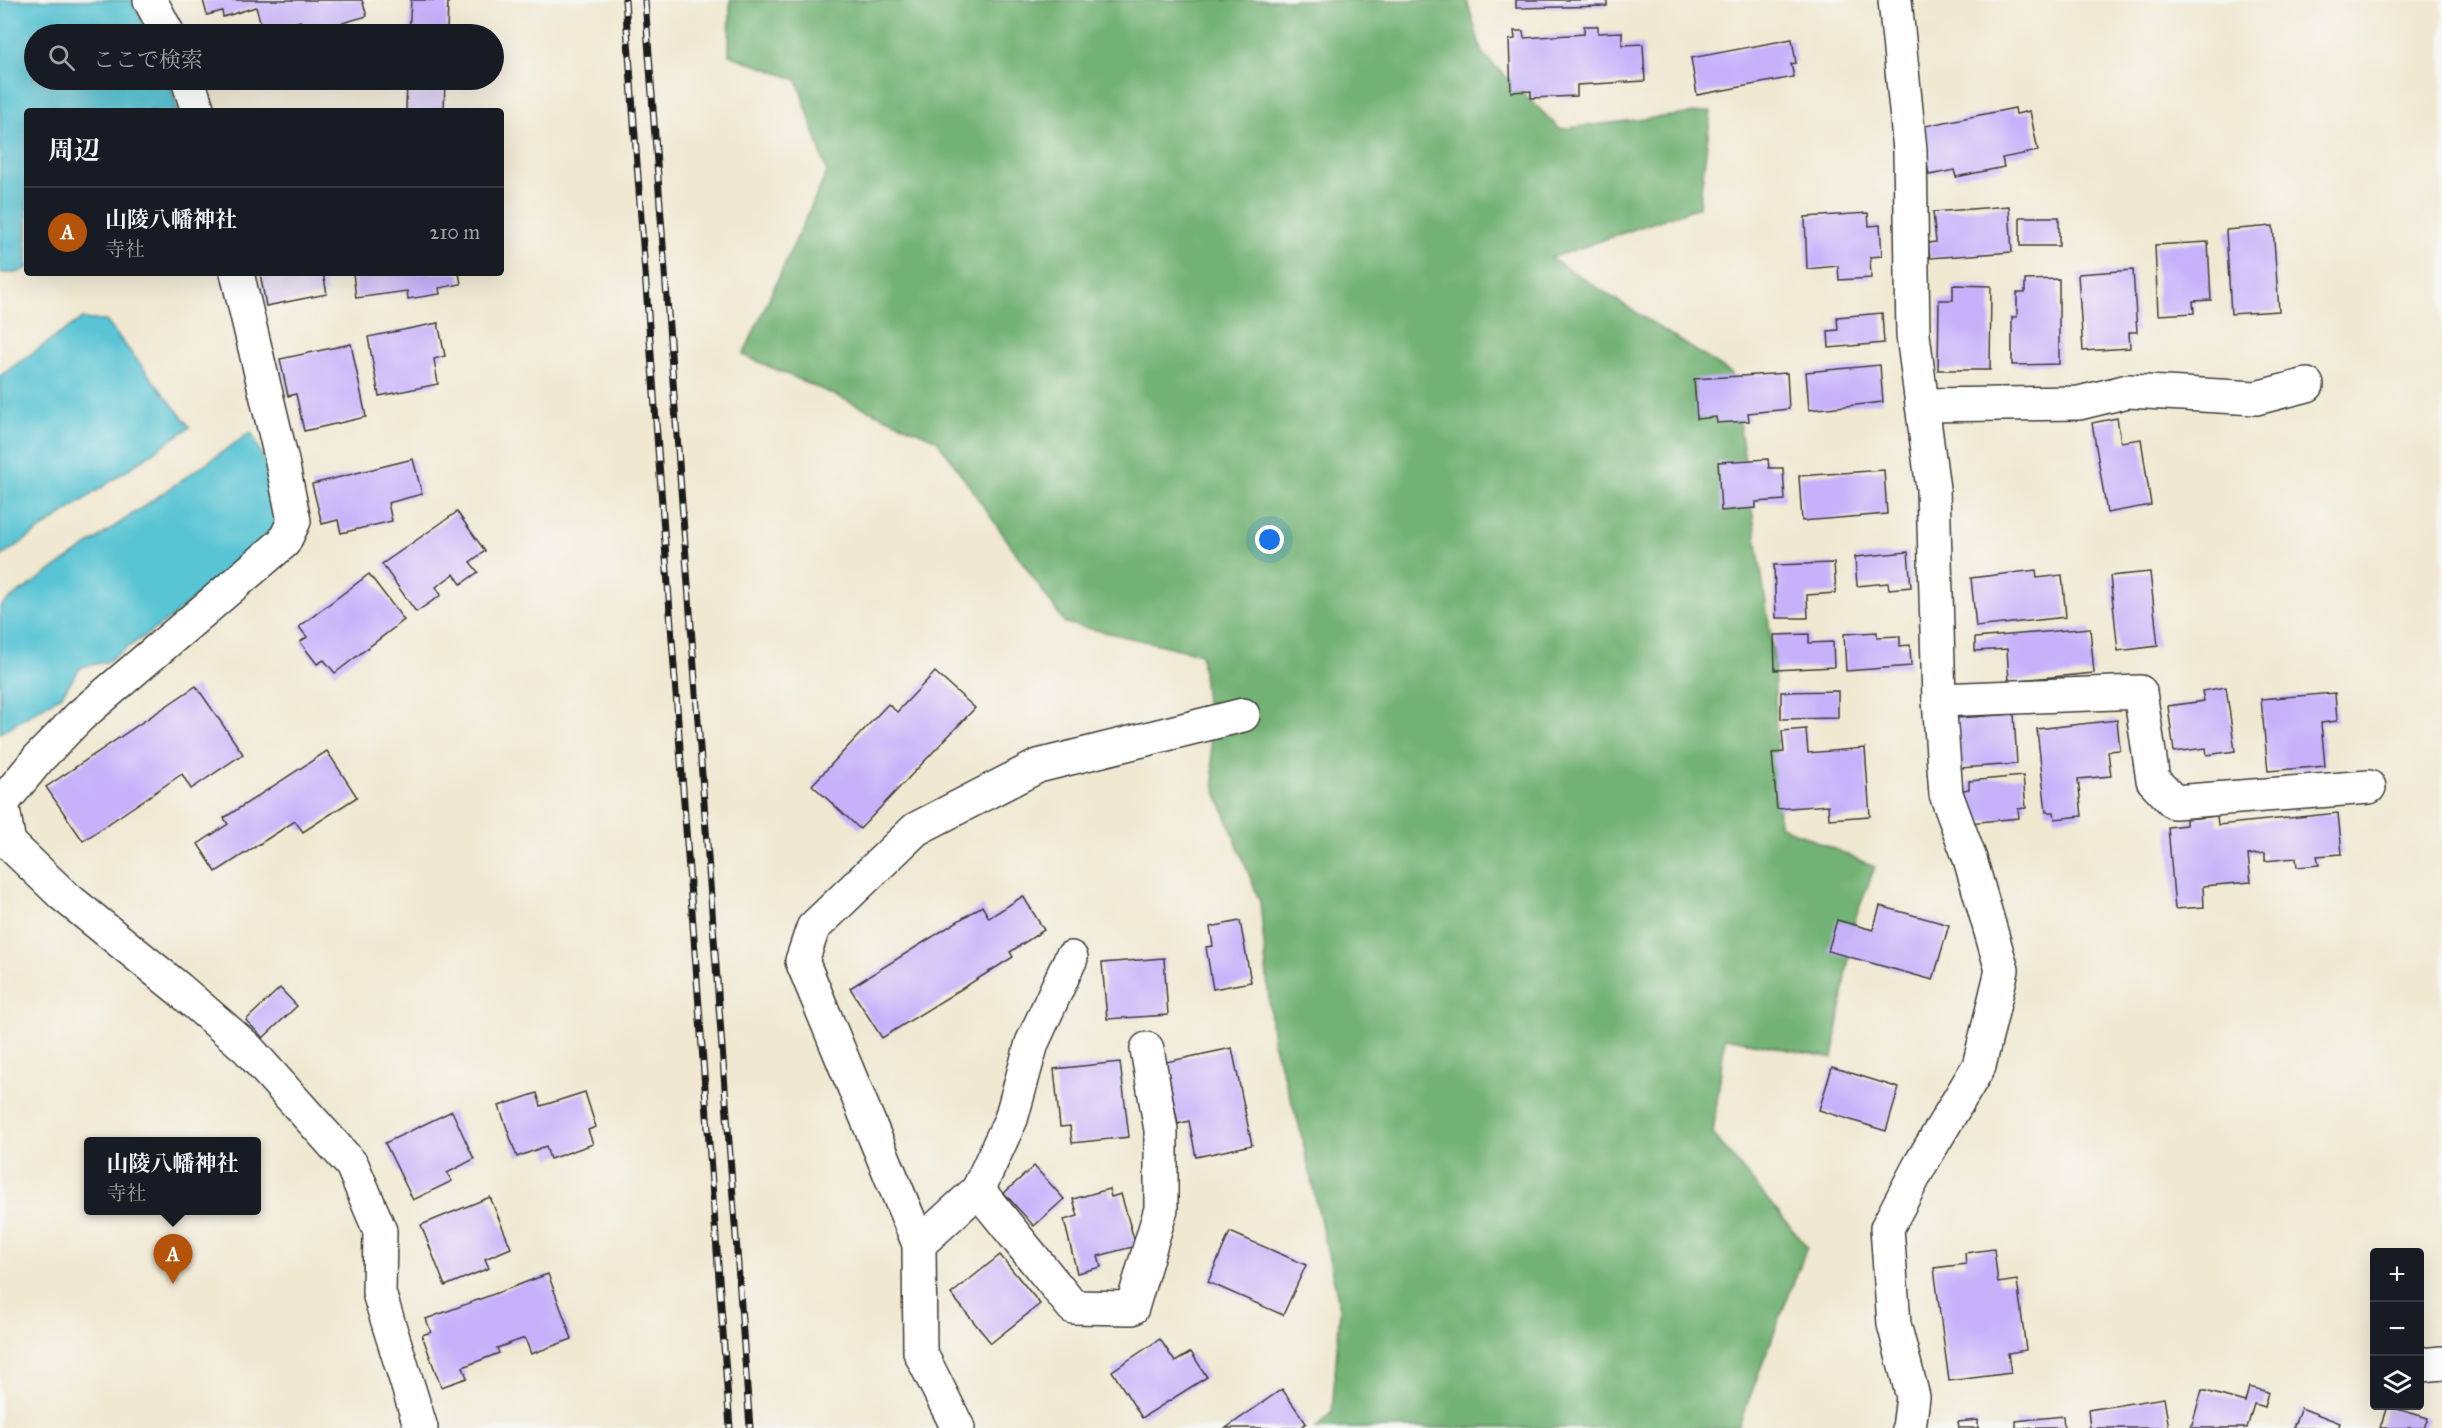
<!DOCTYPE html>
<html lang="ja">
<meta charset="utf-8">
<style>
:root{--surface:#171b24;--page:#242831;--text:#f1f3f6;--muted:#9ea1a6;--line:#363941;--accent:#b45309}
body{margin:0;font-family:"IM FELL Great Primer","Noto Serif JP",serif;background:var(--page);color:var(--text)}
.controls{position:absolute;right:18px;bottom:18px;display:grid;overflow:hidden;border-radius:6px;box-shadow:0 6px 24px #0002}
.controls button{width:54px;height:54px;display:grid;place-items:center;padding:0;border:0;border-bottom:2px solid var(--line);background:var(--surface);color:var(--text);font:30px sans-serif}
.you{position:absolute;left:1270px;top:540px;width:21px;height:21px;margin:-15px;border:4px solid #fff;border-radius:50%;background:#1a73e8;box-shadow:0 0 0 9px #1a73e833}
.badge{display:grid;place-items:center;width:39px;height:39px;border-radius:50%;background:var(--accent);color:#fff;font-size:20px;font-weight:700}
.pin{position:absolute;translate:-50% -50px;filter:drop-shadow(0 2px 3px #0008)}
.pin::after{content:'';position:absolute;top:32px;width:21px;height:18px;background:inherit;clip-path:polygon(0 0,100% 0,50% 100%)}
.popup{position:absolute;left:84px;top:1137px;width:177px;height:78px;box-sizing:border-box;display:grid;place-content:center;border-radius:6px;background:var(--surface);filter:drop-shadow(0 2px 4px #0005);font-size:20px;white-space:nowrap;color:var(--muted)}
.popup b{font-size:22px;color:var(--text)}
.popup::after{content:'';position:absolute;left:50%;top:100%;margin-left:-12px;border:12px solid transparent;border-top-color:var(--surface)}
.list{margin:0;padding:0;list-style:none}
h2{display:flex;justify-content:space-between;align-items:center;height:78px;margin:0;padding:0 24px;font-size:26px}
h2 small{font-size:20px;font-weight:400;color:var(--muted)}
.list li{display:grid;grid-template-columns:39px 1fr auto;gap:18px;align-items:center;box-sizing:border-box;height:90px;padding:0 24px;border-top:2px solid var(--line)}
.list b{display:block;font-size:22px;white-space:nowrap}
.list p{margin:0;font-size:20px;white-space:nowrap;color:var(--muted)}
.list em{font-size:20px;font-style:normal;color:var(--muted)}
.icon{flex:none;width:33px;height:33px;fill:none;stroke:currentColor;stroke-width:2;stroke-linecap:round;stroke-linejoin:round}
.map{position:relative;flex:none;width:2442px;height:1428px;overflow:hidden}
.search{position:absolute;background:var(--surface);box-shadow:0 6px 24px #0002;left:24px;top:24px;width:480px;height:66px;display:flex;align-items:center;gap:15px;box-sizing:border-box;padding:0 21px;border-radius:33px;color:var(--muted);font-size:22px}
.panel{position:absolute;background:var(--surface);box-shadow:0 6px 24px #0002;left:24px;top:108px;width:480px;height:168px;border-radius:6px}
.map>svg:first-child{display:block}
</style>
<div class="map">
<svg width="2442" height="1428" viewBox="0 0 2442 1428">
<rect width="100%" height="100%" fill="#f6f6f2"/>
<filter id="ink" filterUnits="userSpaceOnUse"><feTurbulence type="fractalNoise" baseFrequency=".0167" numOctaves="2"/><feDisplacementMap in="SourceGraphic" scale="12" xChannelSelector="R" yChannelSelector="G"/><feConvolveMatrix kernelMatrix="1 2 1 2 8 2 1 2 1" color-interpolation-filters="sRGB"/></filter>
<filter id="wash" filterUnits="userSpaceOnUse"><feTurbulence type="fractalNoise" baseFrequency=".008" numOctaves="4" result="noise"/><feDisplacementMap in="SourceGraphic" scale="24" xChannelSelector="R" yChannelSelector="G"/><feGaussianBlur stdDeviation="1.35" result="paint"/><feColorMatrix in="noise" values="0 0 0 0 0 0 0 0 0 0 0 0 0 0 0 0 0 1.4 0 .05"/><feComposite in="paint" operator="in"/></filter>
<g filter="url(#wash)">
<rect width="100%" height="100%" fill="#f0e8d1"/>
<path fill="#73b274" stroke="#486748" stroke-width="1.5" d="M730,0H1467L1482,53L1560,129L1711,111L1699,207L1551,258L1732,374L1774,658L1779,825L1875,867L1855,919L1833,1058L1725,1038L1713,1134L1807,1247L1738,1428H1316L1332,1413L1340,1308L1299,1125L1273,1043L1260,902L1215,789L1201,654L1065,623L937,440L743,355L827,172L797,80L729,55Z"/>
<g fill="#59c4d4" stroke="#3a7078" stroke-width="1.5">
<path d="M0,0H132L148,34H34V80H169L178,111H27V268L17,273H0Z"/>
<path d="M81,319L106,321L190,427L0,557V376Z"/>
<path d="M251,432C269,467 274,487 278,526L171,618L106,662L81,667L61,696L0,733V606Z"/>
</g>
<g id="blocks">
<g fill="#c6b1fa">
<path d="M203,0H362L367,16L304,34L300,21L263,31L256,7L223,17L222,11L207,15Z"/>
<path d="M411,0H448L447,34H409Z"/>
<path d="M1516,0H1607V6L1516,8Z"/>
<path d="M1584,26H1598V33L1622,32V45L1643,44L1645,81L1577,85V96L1531,98V91L1511,92L1509,40L1515,39L1514,31H1523L1524,38L1584,34Z"/>
<path d="M1792,39L1796,63L1791,64L1794,77L1697,95L1691,58Z"/>
<path d="M407,80H445L444,111H406Z"/>
<path d="M2015,108L2016,114L2030,111L2038,151L2002,158L2004,167L1956,177L1954,170L1929,175L1920,127Z"/>
<path d="M2009,206L2012,252L1930,258L1928,243L1936,242L1933,212Z"/>
<path d="M1868,213L1869,226L1880,225L1882,256L1870,257L1871,278L1839,280L1838,266L1807,269L1805,217Z"/>
<rect x="2020" y="217" width="39" height="29"/>
<path d="M2273,226L2279,311L2231,314L2226,230Z"/>
<path d="M2208,242L2211,300L2193,301L2194,313L2158,315L2155,245Z"/>
<path d="M2133,270L2137,332H2129L2130,348L2083,351L2078,274Z"/>
<path d="M260,273H323L327,294L266,306Z"/>
<path d="M353,273H459L461,284L439,288L440,294L408,299L407,291L356,298Z"/>
<path d="M2059,279V364L2012,365V317H2017V293H2025V280Z"/>
<path d="M1953,285L1991,286L1990,370H1938L1939,300H1953Z"/>
<path d="M1882,313L1884,343L1829,348L1828,331L1838,330L1837,317Z"/>
<path d="M438,323L445,356L434,359L438,384L379,396L368,337Z"/>
<path d="M351,344L366,417L304,431L296,394L288,396L280,359Z"/>
<path d="M1880,365L1883,402L1809,410L1806,372Z"/>
<path d="M1787,373L1789,409L1748,413L1749,421L1717,423L1716,417L1697,419L1694,379Z"/>
<path d="M2117,418L2121,442L2141,439L2151,505L2107,513L2092,423Z"/>
<path d="M413,459L422,494L388,503L392,521L341,533L338,520L322,524L312,484Z"/>
<path d="M1768,459L1769,468H1783L1785,500L1756,502V508L1721,511L1718,462Z"/>
<path d="M1884,470L1887,514L1802,521L1799,476Z"/>
<path d="M457,512L485,551L470,562L478,572L461,584L454,574L436,587L441,595L416,612L382,564Z"/>
<path d="M1908,552L1911,587L1889,589L1888,583L1857,586L1855,557Z"/>
<path d="M1834,563L1836,593L1807,595L1808,618H1776L1774,565Z"/>
<path d="M2036,570L2037,578L2062,575L2066,617L1976,627L1971,578Z"/>
<path d="M2150,572L2158,646L2118,651L2110,576Z"/>
<path d="M369,574L404,620L335,673L324,660L317,664L300,642L307,637L299,627Z"/>
<path d="M2090,628L2094,673L2009,681L2007,649L1975,651V638Z"/>
<path d="M1877,632V637L1900,636V646L1910,645L1911,666L1846,671L1844,634Z"/>
<path d="M1809,634V643L1833,642L1834,667L1775,670L1774,635Z"/>
<path d="M935,672L975,708L860,829L812,785L888,704L897,712Z"/>
<path d="M196,686L243,754L191,789L182,774L83,841L46,787Z"/>
<path d="M2226,687L2235,751L2207,755L2206,748L2174,752L2168,706L2204,701L2202,691Z"/>
<path d="M1838,691V718L1781,719V692Z"/>
<path d="M2335,693L2337,721L2321,723L2325,766L2268,771L2261,699Z"/>
<path d="M2014,714L2017,764L1960,768L1957,718Z"/>
<path d="M2117,720L2120,750L2108,751L2111,776L2078,779L2082,816L2055,819L2054,812H2046L2037,729Z"/>
<path d="M1806,729L1808,753L1865,748L1870,816L1829,819L1828,805L1777,809L1772,753L1784,752L1782,731Z"/>
<path d="M327,751L357,797L303,832L295,821L216,872L198,844L228,824L224,818Z"/>
<path d="M2023,776L2026,808L2018,809L2019,818L1969,823L1963,790L1969,789V781Z"/>
<path d="M2338,813L2342,854L2317,856L2319,865L2297,867L2296,858L2265,861V853L2248,855L2251,882L2203,886L2204,907L2175,909L2168,827L2186,825V819L2217,816L2218,825Z"/>
<path d="M1023,896L1044,930L1010,952L1013,957L882,1038L850,988L982,906L989,918Z"/>
<path d="M1880,906L1949,925L1933,980L1828,951L1837,920L1873,930Z"/>
<path d="M1240,921L1251,982L1213,989L1206,947L1213,946L1210,927Z"/>
<path d="M1164,958L1168,1015L1107,1019L1102,963Z"/>
<path d="M280,988L297,1006L263,1038L246,1020Z"/>
<path d="M1232,1048L1252,1145L1196,1157L1189,1121L1178,1124L1166,1062Z"/>
<path d="M1120,1062L1129,1137L1072,1143L1070,1126L1060,1127L1054,1069Z"/>
<path d="M1832,1067L1899,1088L1886,1131L1819,1110Z"/>
<path d="M585,1092L596,1127L588,1130L593,1144L550,1159L546,1146L517,1157L499,1106L537,1093L541,1106Z"/>
<path d="M452,1111L474,1159L447,1173L452,1181L413,1200L385,1143Z"/>
<path d="M1034,1166L1064,1199L1034,1226L1004,1193Z"/>
<path d="M1109,1189L1111,1197L1121,1194L1136,1246L1098,1256L1101,1267L1077,1273L1064,1220L1078,1216L1073,1199Z"/>
<path d="M490,1197L511,1248L485,1259L489,1268L445,1286L421,1225Z"/>
<path d="M1230,1232L1306,1265L1283,1315L1208,1282Z"/>
<path d="M1994,1249L1998,1283L2017,1280L2026,1350L2008,1353L2011,1373L1949,1381L1934,1268L1966,1264L1965,1253Z"/>
<path d="M1000,1255L1040,1304L991,1343L951,1294Z"/>
<path d="M548,1274L572,1339L531,1354L525,1338L497,1348L499,1353L463,1367L467,1378L441,1387L422,1335L431,1332L426,1319Z"/>
<path d="M1160,1339L1175,1362L1191,1352L1207,1377L1142,1418L1112,1371Z"/>
<path d="M2249,1387L2268,1392L2264,1407L2254,1404L2247,1428H2191L2202,1390L2245,1402Z"/>
<path d="M1282,1389L1306,1423L1299,1428H1226Z"/>
<path d="M2164,1398L2169,1428H2090L2088,1410Z"/>
<path d="M2387,1406L2428,1418L2424,1428H2380Z"/>
<path d="M2301,1408L2340,1423L2338,1428H2293Z"/>
<path d="M2063,1416L2064,1428H2016V1421Z"/>
<path d="M1978,1420V1428H1959L1958,1422Z"/>
</g>
</g>
</g>
<g filter="url(#ink)">
<use href="#blocks" fill-opacity="0" stroke="#3c3b37" stroke-width="1.5"/>
<g fill="none" stroke-linecap="round" stroke-linejoin="round">
<defs>
<g id="minor">
<path d="M150,0L168,34"/>
<path d="M1895,0L1910,150L1913,335L1933,489L1939,700L1946,794L1970,859L2002,970L1979,1066L1920,1165L1887,1228L1894,1324L1913,1397L1909,1428"/>
<path d="M188,80L198,111"/>
<path d="M237,273L282,461L294,521L284,542L80,716L39,758L2,803L9,843L63,895L179,989L247,1048L352,1165L380,1231L379,1293L421,1428"/>
<path d="M1922,405L2079,403L2128,391L2256,398L2307,385"/>
<path d="M1939,700L2140,692L2153,780L2174,802L2369,787"/>
<path d="M978,1190L1073,1307L1132,1308L1161,1209V1130L1147,1049"/>
<path d="M919,1244L978,1190L1011,1119L1032,1043L1071,958"/>
<path d="M2420,1363L2422,1365L2442,1363"/>
<path d="M958,1428L920,1352L919,1244L802,961L813,928L916,829L1038,766L1243,715"/>
</g>
</defs>
<use href="#minor" stroke="#3c3b37" stroke-width="36"/>
<use href="#minor" stroke="#fff" stroke-width="33"/>
<defs>
<g id="rail">
<path d="M625,0L730,1428"/>
<path d="M645,0L750,1428"/>
</g>
</defs>
<use href="#rail" stroke="#1c1c1c" stroke-width="7"/>
<use href="#rail" stroke="#f6f6f2" stroke-width="4.5" stroke-dasharray="14" stroke-linecap="butt"/>
</g>
</g>
</svg>
<div class="controls">
<button>+</button>
<button>−</button>
<button><svg class="icon" aria-label="layers" viewBox="0 0 24 24"><path d="M12 4l9 5-9 5-9-5zM3 14l9 5 9-5"/></svg></button>
</div>
<div class="you"></div>
<div class="pin badge" style="left:173px;top:1284px">A</div>
<div class="popup"><b>山陵八幡神社</b>寺社</div>
<div class="search"><svg class="icon" aria-label="search" viewBox="0 0 24 24"><circle cx="10" cy="10" r="6"/><path d="M15 15l6 6"/></svg>ここで検索</div>
<section class="panel">
<h2>周辺<small></small></h2>
<ul class="list">
<li><span class="badge">A</span><div><b>山陵八幡神社</b><p>寺社</p></div><em>210 m</em></li>
</ul>
</section>
</div>
